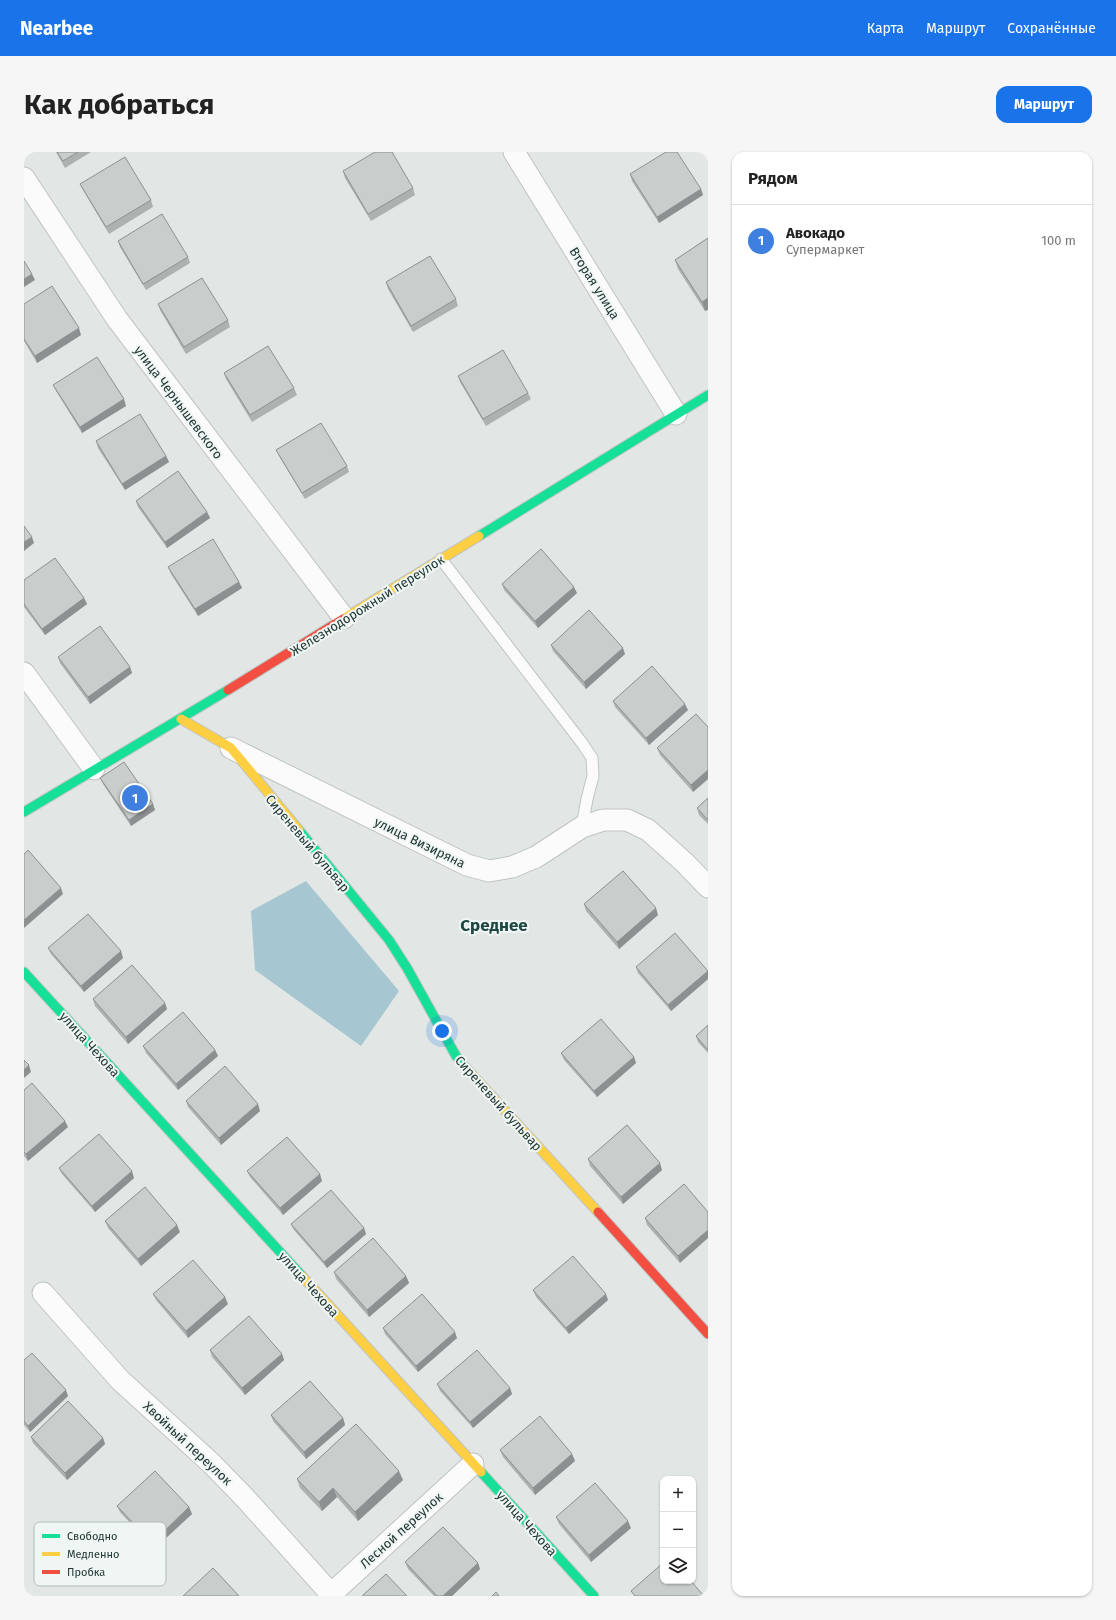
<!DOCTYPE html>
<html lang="ru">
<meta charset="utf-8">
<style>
:root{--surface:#fff;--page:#f6f6f6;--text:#222;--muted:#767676;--line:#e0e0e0;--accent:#1a73e8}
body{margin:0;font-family:"Fira Sans",sans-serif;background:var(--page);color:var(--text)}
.controls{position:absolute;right:12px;bottom:12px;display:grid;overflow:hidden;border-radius:8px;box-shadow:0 1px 3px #0004}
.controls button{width:36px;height:36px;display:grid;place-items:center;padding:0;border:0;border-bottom:1px solid var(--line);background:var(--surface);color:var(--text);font:20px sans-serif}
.you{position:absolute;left:418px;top:879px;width:14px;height:14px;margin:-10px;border:3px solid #fff;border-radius:50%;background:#1a73e8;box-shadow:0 0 0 6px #1a73e833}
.badge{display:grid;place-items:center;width:26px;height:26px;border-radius:50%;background:var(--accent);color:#fff;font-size:13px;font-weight:700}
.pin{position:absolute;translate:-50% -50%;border:2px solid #fff;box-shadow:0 1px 4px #0006}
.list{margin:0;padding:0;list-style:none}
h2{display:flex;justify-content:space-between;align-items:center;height:52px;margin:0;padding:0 16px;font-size:17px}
h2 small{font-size:13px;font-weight:400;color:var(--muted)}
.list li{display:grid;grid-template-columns:26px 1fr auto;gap:12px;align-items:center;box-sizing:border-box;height:72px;padding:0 16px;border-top:1px solid var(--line)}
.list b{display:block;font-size:15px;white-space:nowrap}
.list p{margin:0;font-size:13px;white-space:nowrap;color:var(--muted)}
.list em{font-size:13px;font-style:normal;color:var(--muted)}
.icon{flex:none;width:22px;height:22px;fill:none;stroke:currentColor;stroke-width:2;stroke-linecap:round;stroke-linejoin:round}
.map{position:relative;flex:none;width:684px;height:1444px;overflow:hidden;border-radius:12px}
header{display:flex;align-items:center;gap:24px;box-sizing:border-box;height:56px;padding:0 20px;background:var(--accent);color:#fff}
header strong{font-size:19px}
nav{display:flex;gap:22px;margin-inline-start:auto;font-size:14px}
.intro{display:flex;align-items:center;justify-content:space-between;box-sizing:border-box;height:96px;padding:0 24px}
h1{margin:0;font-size:28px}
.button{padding:10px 18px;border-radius:12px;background:var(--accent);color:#fff;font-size:14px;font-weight:700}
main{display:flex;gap:24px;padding:0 24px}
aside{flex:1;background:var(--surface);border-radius:12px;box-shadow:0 1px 3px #0004}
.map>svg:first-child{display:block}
</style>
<header>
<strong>Nearbee</strong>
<nav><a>Карта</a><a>Маршрут</a><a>Сохранённые</a></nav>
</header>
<div class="intro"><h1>Как добраться</h1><a class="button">Маршрут</a></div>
<main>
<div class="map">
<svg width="684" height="1444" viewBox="0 0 684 1444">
<rect width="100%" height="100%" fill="#e2e7e5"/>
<path fill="#a6c7d2" d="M282,729L375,839L337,894L231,818L227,759Z"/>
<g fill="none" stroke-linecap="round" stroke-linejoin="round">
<defs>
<path id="lane" d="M417,407L558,591L568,606L569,624L563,647L558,675"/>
<g id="street">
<path d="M490,0L652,262"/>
<path d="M0,26L93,167L320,466"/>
<path d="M0,521L70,617"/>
<path d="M207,596L443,713L465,719L488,715L512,705L558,675L579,668H603L624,678L661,711L684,735"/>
<path d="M19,1141L96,1228L188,1312L222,1347L307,1442"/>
<path d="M305,1444L449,1312"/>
</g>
<g id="fast">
<path d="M455,384L684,243"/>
<path d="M0,660L204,538"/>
<path d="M275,678L365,788L383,816L432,904L442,916"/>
<path d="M0,820L278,1124"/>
<path d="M457,1320L570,1444"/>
</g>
<g id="slow">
<path d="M319,467L455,384"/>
<path d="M157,567L207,596L275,678"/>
<path d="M442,916L574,1060"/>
<path d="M278,1124L457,1320"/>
</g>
<g id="jam">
<path d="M204,538L319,467"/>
<path d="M574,1060L684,1182"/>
</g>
</defs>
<use href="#lane" stroke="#bfc4c2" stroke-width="13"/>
<use href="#street" stroke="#bfc4c2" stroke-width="23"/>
<use href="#fast" stroke="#bec5c3" stroke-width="11"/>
<use href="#slow" stroke="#bec5c3" stroke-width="11"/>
<use href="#jam" stroke="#bec5c3" stroke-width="11"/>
<use href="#lane" stroke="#fbfbfb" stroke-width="11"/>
<use href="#street" stroke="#fbfbfb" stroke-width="21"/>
<use href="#fast" stroke="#16e098" stroke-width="9"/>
<use href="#slow" stroke="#ffcf43" stroke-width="9"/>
<use href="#jam" stroke="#f24e42" stroke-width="9"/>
</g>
<g fill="#adb1b0">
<path d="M32,0H67L41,16Z"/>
<path d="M319,19L389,36L391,43L347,69L321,26Z"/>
<path d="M606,22L677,37L679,43L635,71L608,29Z"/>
<path d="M56,32L127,48L129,55L85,82L59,38Z"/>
<path d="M684,86L681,159L654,117L651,108Z"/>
<path d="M94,89L164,105L166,111L122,138L96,95Z"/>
<path d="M362,130L432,147L434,154L389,180L364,137Z"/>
<path d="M0,152L57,183L13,211L0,189Z"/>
<path d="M134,152L204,168L206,175L162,202L136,158Z"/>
<path d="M200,221L270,236L273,243L228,270L202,227Z"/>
<path d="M434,224L504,241L507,247L462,274L436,230Z"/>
<path d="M29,233L102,254L58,281L32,239Z"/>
<path d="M72,289L142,304L145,310L101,338L74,296Z"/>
<path d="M252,298L323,314L325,320L281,347L255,304Z"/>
<path d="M112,349L183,360L186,366L143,396L114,355Z"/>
<path d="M144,415L215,430L218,436L174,464L147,422Z"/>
<path d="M0,428L60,446L63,452L21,483L0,455Z"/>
<path d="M478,432L553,441L514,476L480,438Z"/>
<path d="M527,493L601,502L562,537L529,499Z"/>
<path d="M34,505L106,515L108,521L66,552L36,511Z"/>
<path d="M589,549L664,558L625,593L591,555Z"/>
<path d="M684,575V627L669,640L636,603L633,596Z"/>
<path d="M76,626L129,652L131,658L107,674L79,632Z"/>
<path d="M684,646V672L675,663L673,656Z"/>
<path d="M560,752L634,763L595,797L562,759Z"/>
<path d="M24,796L99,806L60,840L27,802Z"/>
<path d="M612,815L684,819V827L647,859L614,821Z"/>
<path d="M69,847L141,851L143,857L104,892L71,854Z"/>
<path d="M684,873V901L674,890L672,884Z"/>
<path d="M119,894L191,898L194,904L154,938L122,901Z"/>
<path d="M537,901L610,905L612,911L573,945L540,908Z"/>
<path d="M0,938L44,975L4,1009L0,1004Z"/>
<path d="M162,949L236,959L197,993L164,955Z"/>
<path d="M564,1007L638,1018L599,1052L566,1014Z"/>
<path d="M35,1016L110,1026L71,1060L38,1022Z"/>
<path d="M223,1019L298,1029L259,1063L226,1025Z"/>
<path d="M660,1032L656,1111L623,1073L621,1066Z"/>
<path d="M81,1069L156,1080L117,1114L84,1076Z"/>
<path d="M267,1072L340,1076L342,1082L303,1116L270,1078Z"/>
<path d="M310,1120L382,1124L385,1131L345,1165L312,1127Z"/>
<path d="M509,1138L584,1148L545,1182L512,1145Z"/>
<path d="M129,1142L204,1152L164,1186L132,1148Z"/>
<path d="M359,1176L433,1186L394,1220L361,1182Z"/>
<path d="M186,1198L258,1202L260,1208L221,1243L188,1205Z"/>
<path d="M0,1208L44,1244L6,1280L0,1273Z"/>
<path d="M413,1232L486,1236L488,1242L449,1276L416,1239Z"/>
<path d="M247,1263L319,1266L321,1273L282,1307L249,1269Z"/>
<path d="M7,1285L79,1286L81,1292L43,1328L9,1291Z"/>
<path d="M476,1298L548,1302L551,1309L511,1343L479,1305Z"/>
<path d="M273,1327L379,1328L334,1369L313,1345L298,1359L276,1336Z"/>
<path d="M93,1354L165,1355L168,1362L130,1397L96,1360Z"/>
<path d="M532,1365L607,1376L567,1410L535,1372Z"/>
<path d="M381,1410L454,1411L456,1417L428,1444H410L384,1417Z"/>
</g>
<g fill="#8d9090">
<path d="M677,37L679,43L635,71L633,65Z"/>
<path d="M8,122L11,128L0,135V127Z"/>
<path d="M684,146V158L681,159L678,150Z"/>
<path d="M55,176L57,183L13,211L11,204Z"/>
<path d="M100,247L102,254L58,281L56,275Z"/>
<path d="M142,304L145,310L101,338L98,332Z"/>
<path d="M183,360L186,366L143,396L141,390Z"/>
<path d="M8,385L10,391L0,399V390Z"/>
<path d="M215,430L218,436L174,464L171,457Z"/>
<path d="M550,435L553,441L514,476L511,469Z"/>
<path d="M60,446L63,452L21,483L18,477Z"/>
<path d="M599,496L601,502L562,537L560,530Z"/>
<path d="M106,515L108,521L66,552L64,545Z"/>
<path d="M661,552L664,558L625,593L622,586Z"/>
<path d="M684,618V627L669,640L667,633Z"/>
<path d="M129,652L131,658L107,674L105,668Z"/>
<path d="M37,736L39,742L0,776V768Z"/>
<path d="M632,756L634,763L595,797L593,790Z"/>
<path d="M97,799L99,806L60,840L57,834Z"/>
<path d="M684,819V827L647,859L644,853Z"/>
<path d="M141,851L143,857L104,892L102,885Z"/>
<path d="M191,898L194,904L154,938L152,932Z"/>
<path d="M610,905L612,911L573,945L570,939Z"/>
<path d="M5,913L7,920L0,926V918Z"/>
<path d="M234,952L236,959L197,993L195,986Z"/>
<path d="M41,969L44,975L4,1009L2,1002Z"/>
<path d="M636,1011L638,1018L599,1052L597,1045Z"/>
<path d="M108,1019L110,1026L71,1060L68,1054Z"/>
<path d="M296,1022L298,1029L259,1063L256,1056Z"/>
<path d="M153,1073L156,1080L117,1114L114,1107Z"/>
<path d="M340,1076L342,1082L303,1116L300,1110Z"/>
<path d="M684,1078V1086L656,1111L654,1104Z"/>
<path d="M382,1124L385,1131L345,1165L343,1158Z"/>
<path d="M582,1142L584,1148L545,1182L542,1176Z"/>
<path d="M201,1145L204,1152L164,1186L162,1179Z"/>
<path d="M431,1180L433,1186L394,1220L392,1214Z"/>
<path d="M258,1202L260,1208L221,1243L218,1236Z"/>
<path d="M486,1236L488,1242L449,1276L446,1270Z"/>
<path d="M42,1238L44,1244L6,1280L4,1274Z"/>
<path d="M319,1266L321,1273L282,1307L280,1300Z"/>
<path d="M79,1286L81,1292L43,1328L41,1321Z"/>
<path d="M548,1302L551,1309L511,1343L509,1336Z"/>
<path d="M375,1319L379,1328L334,1369L331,1360Z"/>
<path d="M309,1336L313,1345L298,1359L295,1350Z"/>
<path d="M165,1355L168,1362L130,1397L128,1391Z"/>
<path d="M604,1369L607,1376L567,1410L565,1403Z"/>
<path d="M454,1411L456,1417L428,1444H419Z"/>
</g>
<g fill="#c9cecd" stroke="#8d9090">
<path d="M33,0H54L39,9Z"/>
<path d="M351,0H368L389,36L344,62L319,19Z"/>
<path d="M642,0H653L677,37L633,65L606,22Z"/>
<path d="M101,5L127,48L82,75L56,32Z"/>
<path d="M138,62L164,105L119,132L94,89Z"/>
<path d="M684,86V146L678,150L651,108Z"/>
<path d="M406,104L432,147L387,174L362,130Z"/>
<path d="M0,109L8,122L0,127Z"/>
<path d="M178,126L204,168L160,195L134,152Z"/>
<path d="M28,134L55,176L11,204L0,187V152Z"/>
<path d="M244,194L270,236L226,263L200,221Z"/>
<path d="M479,198L504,241L459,267L434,224Z"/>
<path d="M73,205L100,247L56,275L29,233Z"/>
<path d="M116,262L142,304L98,332L72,289Z"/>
<path d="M297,271L323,314L278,341L252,298Z"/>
<path d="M154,319L183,360L141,390L112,349Z"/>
<path d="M0,374L8,385L0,390Z"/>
<path d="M189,387L215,430L171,457L144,415Z"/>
<path d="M517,397L550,435L511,469L478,432Z"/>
<path d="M31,406L60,446L18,477L0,452V428Z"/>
<path d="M565,458L599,496L560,530L527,493Z"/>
<path d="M76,474L106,515L64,545L34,505Z"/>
<path d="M628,514L661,552L622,586L589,549Z"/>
<path d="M672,562L684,575V618L667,633L633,596Z"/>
<path d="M100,610L129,652L105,668L76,626Z"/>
<path d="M684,646V668L673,656Z"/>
<path d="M4,698L37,736L0,768V702Z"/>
<path d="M599,719L632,756L593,790L560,752Z"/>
<path d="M64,762L97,799L57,834L24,796Z"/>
<path d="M651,781L684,819L644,853L612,815Z"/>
<path d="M108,813L141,851L102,885L69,847Z"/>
<path d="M159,860L191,898L152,932L119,894Z"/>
<path d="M577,867L610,905L570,939L537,901Z"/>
<path d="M684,873V898L672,884Z"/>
<path d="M0,908L5,913L0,918Z"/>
<path d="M201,914L234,952L195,986L162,949Z"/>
<path d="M8,931L41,969L2,1002L0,1000V938Z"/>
<path d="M603,973L636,1011L597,1045L564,1007Z"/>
<path d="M75,982L108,1019L68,1054L35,1016Z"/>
<path d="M263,985L296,1022L256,1056L223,1019Z"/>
<path d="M660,1032L684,1060V1078L654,1104L621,1066Z"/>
<path d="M121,1035L153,1073L114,1107L81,1069Z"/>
<path d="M307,1038L340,1076L300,1110L267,1072Z"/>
<path d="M349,1086L382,1124L343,1158L310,1120Z"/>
<path d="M549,1104L582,1142L542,1176L509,1138Z"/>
<path d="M169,1108L201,1145L162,1179L129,1142Z"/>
<path d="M398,1142L431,1180L392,1214L359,1176Z"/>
<path d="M225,1164L258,1202L218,1236L186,1198Z"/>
<path d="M453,1198L486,1236L446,1270L413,1232Z"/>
<path d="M8,1201L42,1238L4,1274L0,1269V1208Z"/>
<path d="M286,1229L319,1266L280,1300L247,1263Z"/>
<path d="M44,1249L79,1286L41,1321L7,1285Z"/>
<path d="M516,1264L548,1302L509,1336L476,1298Z"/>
<path d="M332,1272L375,1319L331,1360L309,1336L295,1350L273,1327Z"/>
<path d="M131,1319L165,1355L128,1391L93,1354Z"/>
<path d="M571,1331L604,1369L565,1403L532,1365Z"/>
<path d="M419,1375L454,1411L419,1444H413L381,1410Z"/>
<path d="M639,1411V1429H667L679,1443L678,1444H611L607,1439Z"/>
<path d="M189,1416L215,1444H159Z"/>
<path d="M362,1422L383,1444H338Z"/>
<path d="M472,1440L475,1444H468Z"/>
</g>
<g text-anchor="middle" stroke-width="4" stroke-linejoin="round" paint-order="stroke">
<g font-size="13" fill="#223835" stroke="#f0f6f4">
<text transform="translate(571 131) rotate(58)" y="5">Вторая улица</text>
<text transform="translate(155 250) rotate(53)" y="5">улица Чернышевского</text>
<text transform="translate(343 453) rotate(-32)" y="5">Железнодорожный переулок</text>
<text transform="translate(396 690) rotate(26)" y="5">улица Визиряна</text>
<text transform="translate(284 691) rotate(50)" y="5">Сиреневый бульвар</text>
<text transform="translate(66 892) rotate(48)" y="5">улица Чехова</text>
<text transform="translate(475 951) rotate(48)" y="5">Сиреневый бульвар</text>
<text transform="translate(285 1132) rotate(48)" y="5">улица Чехова</text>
<text transform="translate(164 1291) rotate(43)" y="5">Хвойный переулок</text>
<text transform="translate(503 1371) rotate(48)" y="5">улица Чехова</text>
<text transform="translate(377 1378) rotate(-42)" y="5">Лесной переулок</text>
</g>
<g font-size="17" font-weight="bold" fill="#204843" stroke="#f0f6f4">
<text x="470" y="779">Среднее</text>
</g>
</g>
<rect x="10" y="1370" width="132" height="64" rx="6" fill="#f0f6f4" stroke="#b2bdbb" stroke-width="1"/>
<rect x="18" y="1382" width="18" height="4" fill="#16e098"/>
<rect x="18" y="1400" width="18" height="4" fill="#ffcf43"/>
<rect x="18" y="1418" width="18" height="4" fill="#f24e42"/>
<g font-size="11" fill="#223835">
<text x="43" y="1388">Свободно</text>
<text x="43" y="1406">Медленно</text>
<text x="43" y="1424">Пробка</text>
</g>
</svg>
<div class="controls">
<button>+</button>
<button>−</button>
<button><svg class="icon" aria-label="layers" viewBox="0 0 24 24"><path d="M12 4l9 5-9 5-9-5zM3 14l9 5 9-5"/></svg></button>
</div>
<div class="you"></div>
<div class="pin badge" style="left:111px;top:646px;background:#3f7fe0">1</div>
</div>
<aside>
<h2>Рядом<small></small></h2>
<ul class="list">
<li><span class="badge" style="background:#3f7fe0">1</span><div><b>Авокадо</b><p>Супермаркет</p></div><em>100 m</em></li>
</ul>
</aside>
</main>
